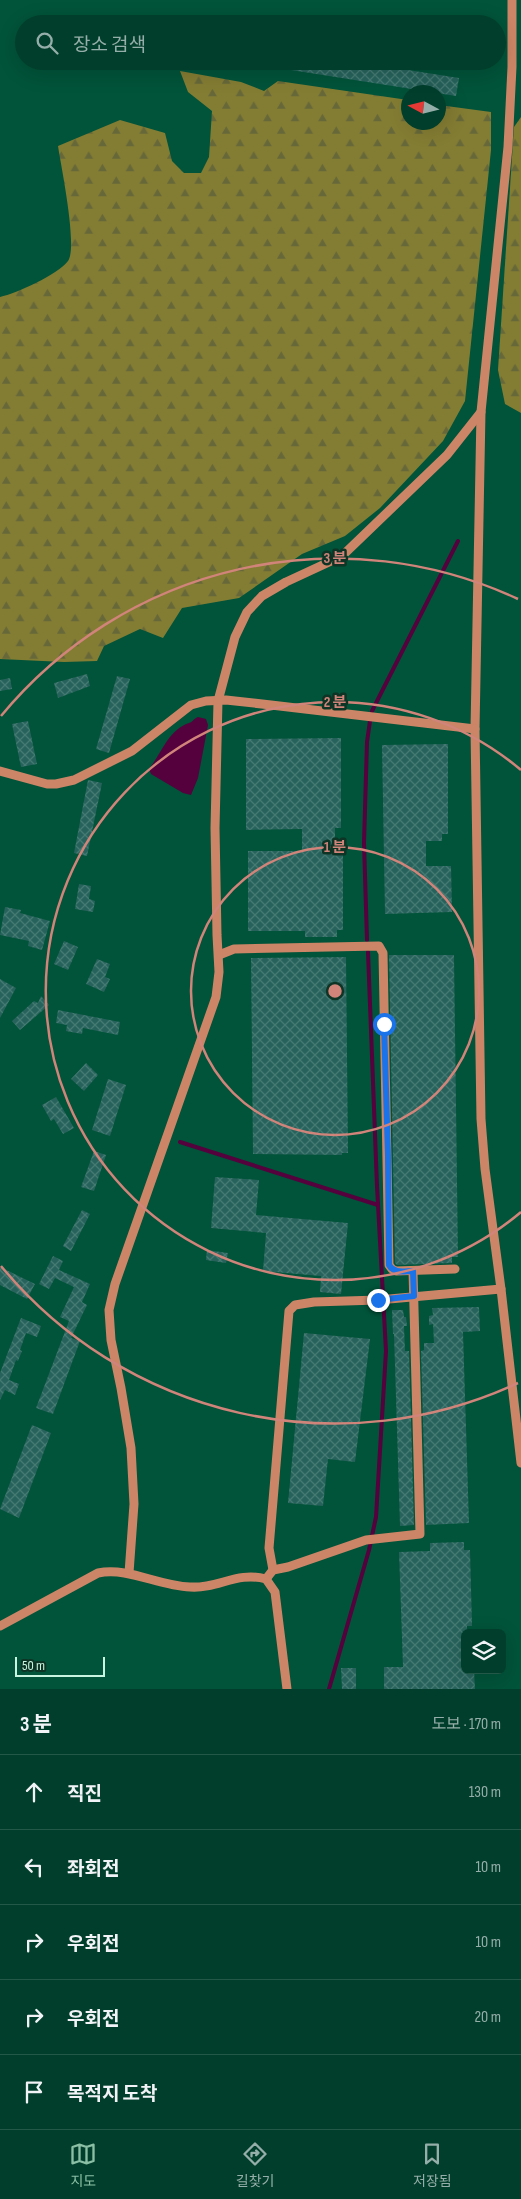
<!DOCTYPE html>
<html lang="ko">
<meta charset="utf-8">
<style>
:root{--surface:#013e2b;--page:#0b4533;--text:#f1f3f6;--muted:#96aea9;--line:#235747;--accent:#8abfa5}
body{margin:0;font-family:"Sofia Sans Condensed","Noto Sans KR",sans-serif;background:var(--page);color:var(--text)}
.controls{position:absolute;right:15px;bottom:15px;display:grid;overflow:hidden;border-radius:8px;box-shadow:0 5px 20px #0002}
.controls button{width:45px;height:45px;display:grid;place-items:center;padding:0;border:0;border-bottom:1px solid var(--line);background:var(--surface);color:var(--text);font:25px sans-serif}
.compass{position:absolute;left:401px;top:85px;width:45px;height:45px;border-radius:50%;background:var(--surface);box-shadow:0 5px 20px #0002;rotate:277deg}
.scale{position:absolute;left:15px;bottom:12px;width:90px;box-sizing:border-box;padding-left:5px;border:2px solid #c9f4df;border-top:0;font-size:14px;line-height:18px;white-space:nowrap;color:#c9f4df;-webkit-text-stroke:4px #0d3425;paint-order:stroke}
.stop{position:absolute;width:15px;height:15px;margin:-11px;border:4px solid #1a73e8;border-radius:50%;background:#fff}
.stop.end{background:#1a73e8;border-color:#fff;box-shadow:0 1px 5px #0008}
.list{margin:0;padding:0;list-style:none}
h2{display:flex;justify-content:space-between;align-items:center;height:65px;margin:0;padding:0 20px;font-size:21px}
h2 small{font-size:16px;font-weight:400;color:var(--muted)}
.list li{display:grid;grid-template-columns:32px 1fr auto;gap:15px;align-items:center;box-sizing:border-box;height:75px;padding:0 20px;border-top:1px solid var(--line)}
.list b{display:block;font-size:19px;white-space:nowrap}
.list em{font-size:16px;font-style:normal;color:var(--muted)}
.icon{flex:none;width:28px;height:28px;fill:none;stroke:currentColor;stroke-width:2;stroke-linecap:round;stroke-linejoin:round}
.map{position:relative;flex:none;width:521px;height:1689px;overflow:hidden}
.search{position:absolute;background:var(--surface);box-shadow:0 5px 20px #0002;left:15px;right:15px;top:15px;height:55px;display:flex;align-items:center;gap:12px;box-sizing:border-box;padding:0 18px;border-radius:28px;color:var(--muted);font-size:19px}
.sheet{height:440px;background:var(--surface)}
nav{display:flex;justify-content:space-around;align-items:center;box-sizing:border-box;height:70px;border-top:1px solid var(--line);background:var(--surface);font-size:14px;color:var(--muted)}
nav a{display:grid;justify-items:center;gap:2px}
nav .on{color:var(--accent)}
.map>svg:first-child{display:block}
</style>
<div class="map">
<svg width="521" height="1689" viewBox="0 0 521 1689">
<defs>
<pattern id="forest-firs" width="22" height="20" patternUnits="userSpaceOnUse" patternTransform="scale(1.25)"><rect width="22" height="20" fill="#837c33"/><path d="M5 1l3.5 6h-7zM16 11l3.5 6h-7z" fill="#676839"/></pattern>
<pattern id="building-cross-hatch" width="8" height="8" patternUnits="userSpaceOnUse" patternTransform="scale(1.25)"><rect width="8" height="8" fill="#27635c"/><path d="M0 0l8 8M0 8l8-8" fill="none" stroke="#457a73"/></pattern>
</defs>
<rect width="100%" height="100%" fill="#015339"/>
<g fill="url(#forest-firs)">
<path d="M180,71L241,82L264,91L278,81L408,100V122H438L439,105L491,112V150L465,401L443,441L380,508L345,536L302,554L239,598L182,608L163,638L140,629L104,646L97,661L64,662L0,659V297C17,293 57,275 68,261C78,247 61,166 58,146L120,120L165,133L172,161L184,173H201L209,157L212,111L188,92Z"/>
<path d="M521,117V413L505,404L498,370L514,127Z"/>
</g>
<path fill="#54013d" d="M198,717L206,719L208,725L198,778L191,795L183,793L151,774L149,769C162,753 168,730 189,723C193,722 193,719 198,717Z"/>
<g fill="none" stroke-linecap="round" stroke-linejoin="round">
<g stroke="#54013d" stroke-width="4">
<path d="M372,711L458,541"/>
<path d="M367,940L364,843L367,742L370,721"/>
<path d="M180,1142L378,1205"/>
<path d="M329,1689L369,1550L376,1517L386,1351L377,1186L368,952"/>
</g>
</g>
<g fill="url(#building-cross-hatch)">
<path d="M273,61H351L459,78L456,96L272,67Z"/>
<path d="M87,674L90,686L58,698L54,683Z"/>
<path d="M117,676L130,679L109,753L96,749Z"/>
<path d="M10,678L12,689L0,691V680Z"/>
<path d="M28,721L37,764L21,767L12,724Z"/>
<path d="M341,738V828H335V851H343V930H337V937H305V931H248V851H302V829L246,830V739Z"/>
<path d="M448,744V834H442V841H426V866H451L452,912L385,914L382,745Z"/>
<path d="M88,780L102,783L87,856L74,853Z"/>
<path d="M79,884L91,886L89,899L95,901L93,912L75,909Z"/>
<path d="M5,907L21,910L20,913L50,921L42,950L28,946L29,941L0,935Z"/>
<path d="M64,941L78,947L68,970L54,964Z"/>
<path d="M389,955H454L458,1257H452V1263L397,1265L395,1263Z"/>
<path d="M346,957L348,1153H342V1155L253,1154L251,958Z"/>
<path d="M97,959L110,964L105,977L110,979L104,992L86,984Z"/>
<path d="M0,979L16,988L0,1018Z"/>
<path d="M41,996L49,1005L20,1030L12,1021L34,1001L38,1003Z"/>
<path d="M58,1010L120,1022L118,1035L83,1028L82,1034L66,1031L67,1025L56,1023Z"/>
<path d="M86,1063L98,1075L84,1091L71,1079Z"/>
<path d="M108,1079L126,1085L110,1136L92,1130Z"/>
<path d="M56,1097L74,1128L63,1134L54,1119L51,1121L42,1105Z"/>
<path d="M94,1151L106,1155L94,1191L81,1187Z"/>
<path d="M215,1177L259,1180L256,1215L348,1223L341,1294L320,1292L321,1276L263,1271L266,1233L211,1228Z"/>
<path d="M82,1210L90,1214L71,1251L63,1246Z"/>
<path d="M207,1250L228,1253L226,1263L206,1260Z"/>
<path d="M53,1256L63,1261L59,1270L90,1284L82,1302L87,1305L71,1338L80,1341L53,1414L36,1408L69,1321L60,1317L74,1287L55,1278L49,1289L39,1284Z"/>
<path d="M0,1267L35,1284L27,1299L0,1285Z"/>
<path d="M479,1307L480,1331L463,1332L469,1523L426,1525L421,1351L424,1350V1343H434L433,1324L429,1325V1316L433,1315L432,1308Z"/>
<path d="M392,1310H403L404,1317H406L407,1326H404L405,1351H409L414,1525L400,1526L394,1334H393Z"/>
<path d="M21,1318L41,1326L37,1337L26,1333L20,1350L22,1351L18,1361L16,1360L9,1380L19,1384L15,1395L5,1390L0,1400V1373Z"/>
<path d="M304,1333L370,1339L355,1462L328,1459L323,1506L288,1503Z"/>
<path d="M32,1425L51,1433L19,1518L0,1509Z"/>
<path d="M464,1542V1550H470L472,1626H467V1633H465V1670H474L475,1689H384V1667H403L399,1552L430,1551V1543Z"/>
<path d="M341,1668H356V1689H342Z"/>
</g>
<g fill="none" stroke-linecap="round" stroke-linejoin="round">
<g stroke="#cc8566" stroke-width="9">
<path d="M512,0V67L508,147L481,412L475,729L481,1119L485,1169L501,1289L521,1463"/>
<path d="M0,771L47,784H56L74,780L132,751L191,705L206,701L226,700L271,705L475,729"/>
<path d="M219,955L234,949L379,946L383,953L389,1265L392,1269L396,1271L455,1269"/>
<path d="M273,1570L269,1548L289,1311L295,1305L314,1302L378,1300L501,1289"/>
<path d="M129,1573L134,1504L131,1448L121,1388L111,1340L109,1310L115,1284L216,997L219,972L217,935L215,828L218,701L235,637L247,612L262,596L286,582L342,556L447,455L481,412"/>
<path d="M266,1579L273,1570L288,1567L366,1540L420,1534L413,1271"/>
<path d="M0,1626L98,1573C129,1567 158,1586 190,1587C218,1589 237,1571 266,1579L275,1592L287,1689"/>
</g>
</g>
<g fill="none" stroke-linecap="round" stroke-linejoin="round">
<path stroke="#1a73e8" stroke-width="6" d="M378,1300L414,1296L413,1271C404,1271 394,1274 389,1265L388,1156L384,1024"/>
</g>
<g fill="none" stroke="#d0847a" stroke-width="2.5">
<circle cx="335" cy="991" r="144"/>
<path d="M521 1212A289 289 0 1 1 521 770"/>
<path d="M518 1383A433 433 0 0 1 1 1266M1 716A433 433 0 0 1 518 599"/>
</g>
<circle cx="335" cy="991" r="8" fill="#d0847a" stroke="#0d3425" stroke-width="2.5"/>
<g font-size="15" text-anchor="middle" font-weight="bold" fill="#d0847a" stroke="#0d3425" stroke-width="5" stroke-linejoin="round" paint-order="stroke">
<text x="335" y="563">3 분</text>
<text x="335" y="707">2 분</text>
<text x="335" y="852">1 분</text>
</g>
</svg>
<div class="controls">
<button><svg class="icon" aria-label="layers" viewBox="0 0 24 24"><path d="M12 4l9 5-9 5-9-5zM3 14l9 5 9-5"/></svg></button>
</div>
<svg class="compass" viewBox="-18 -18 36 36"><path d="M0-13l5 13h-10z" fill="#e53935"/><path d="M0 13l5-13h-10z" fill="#96aea9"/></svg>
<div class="scale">50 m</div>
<div class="stop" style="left:384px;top:1024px"></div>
<div class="stop end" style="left:378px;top:1300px"></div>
<div class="search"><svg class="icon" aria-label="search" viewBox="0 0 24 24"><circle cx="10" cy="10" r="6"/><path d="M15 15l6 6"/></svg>장소 검색</div>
</div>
<section class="sheet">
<h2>3 분<small>도보 · 170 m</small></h2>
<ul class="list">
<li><svg class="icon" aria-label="ahead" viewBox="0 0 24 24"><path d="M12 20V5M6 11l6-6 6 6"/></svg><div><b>직진</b></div><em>130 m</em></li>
<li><svg class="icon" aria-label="left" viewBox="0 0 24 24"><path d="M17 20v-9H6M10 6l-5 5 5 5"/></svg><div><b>좌회전</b></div><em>10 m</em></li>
<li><svg class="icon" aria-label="right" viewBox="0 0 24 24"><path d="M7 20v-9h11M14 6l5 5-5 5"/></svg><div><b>우회전</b></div><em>10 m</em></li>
<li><svg class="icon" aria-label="right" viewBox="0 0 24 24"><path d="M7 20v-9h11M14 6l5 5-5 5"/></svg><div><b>우회전</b></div><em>20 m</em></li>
<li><svg class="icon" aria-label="arrive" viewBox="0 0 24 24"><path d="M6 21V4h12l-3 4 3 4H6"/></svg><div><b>목적지 도착</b></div></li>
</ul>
</section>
<nav>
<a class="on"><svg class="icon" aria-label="map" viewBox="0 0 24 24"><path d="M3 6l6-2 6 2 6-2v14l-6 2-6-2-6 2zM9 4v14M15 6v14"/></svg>지도</a>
<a><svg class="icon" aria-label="directions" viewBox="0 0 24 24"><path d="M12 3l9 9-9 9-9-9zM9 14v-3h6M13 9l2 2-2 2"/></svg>길찾기</a>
<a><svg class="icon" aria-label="saved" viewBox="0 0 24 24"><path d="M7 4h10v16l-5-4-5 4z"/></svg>저장됨</a>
</nav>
